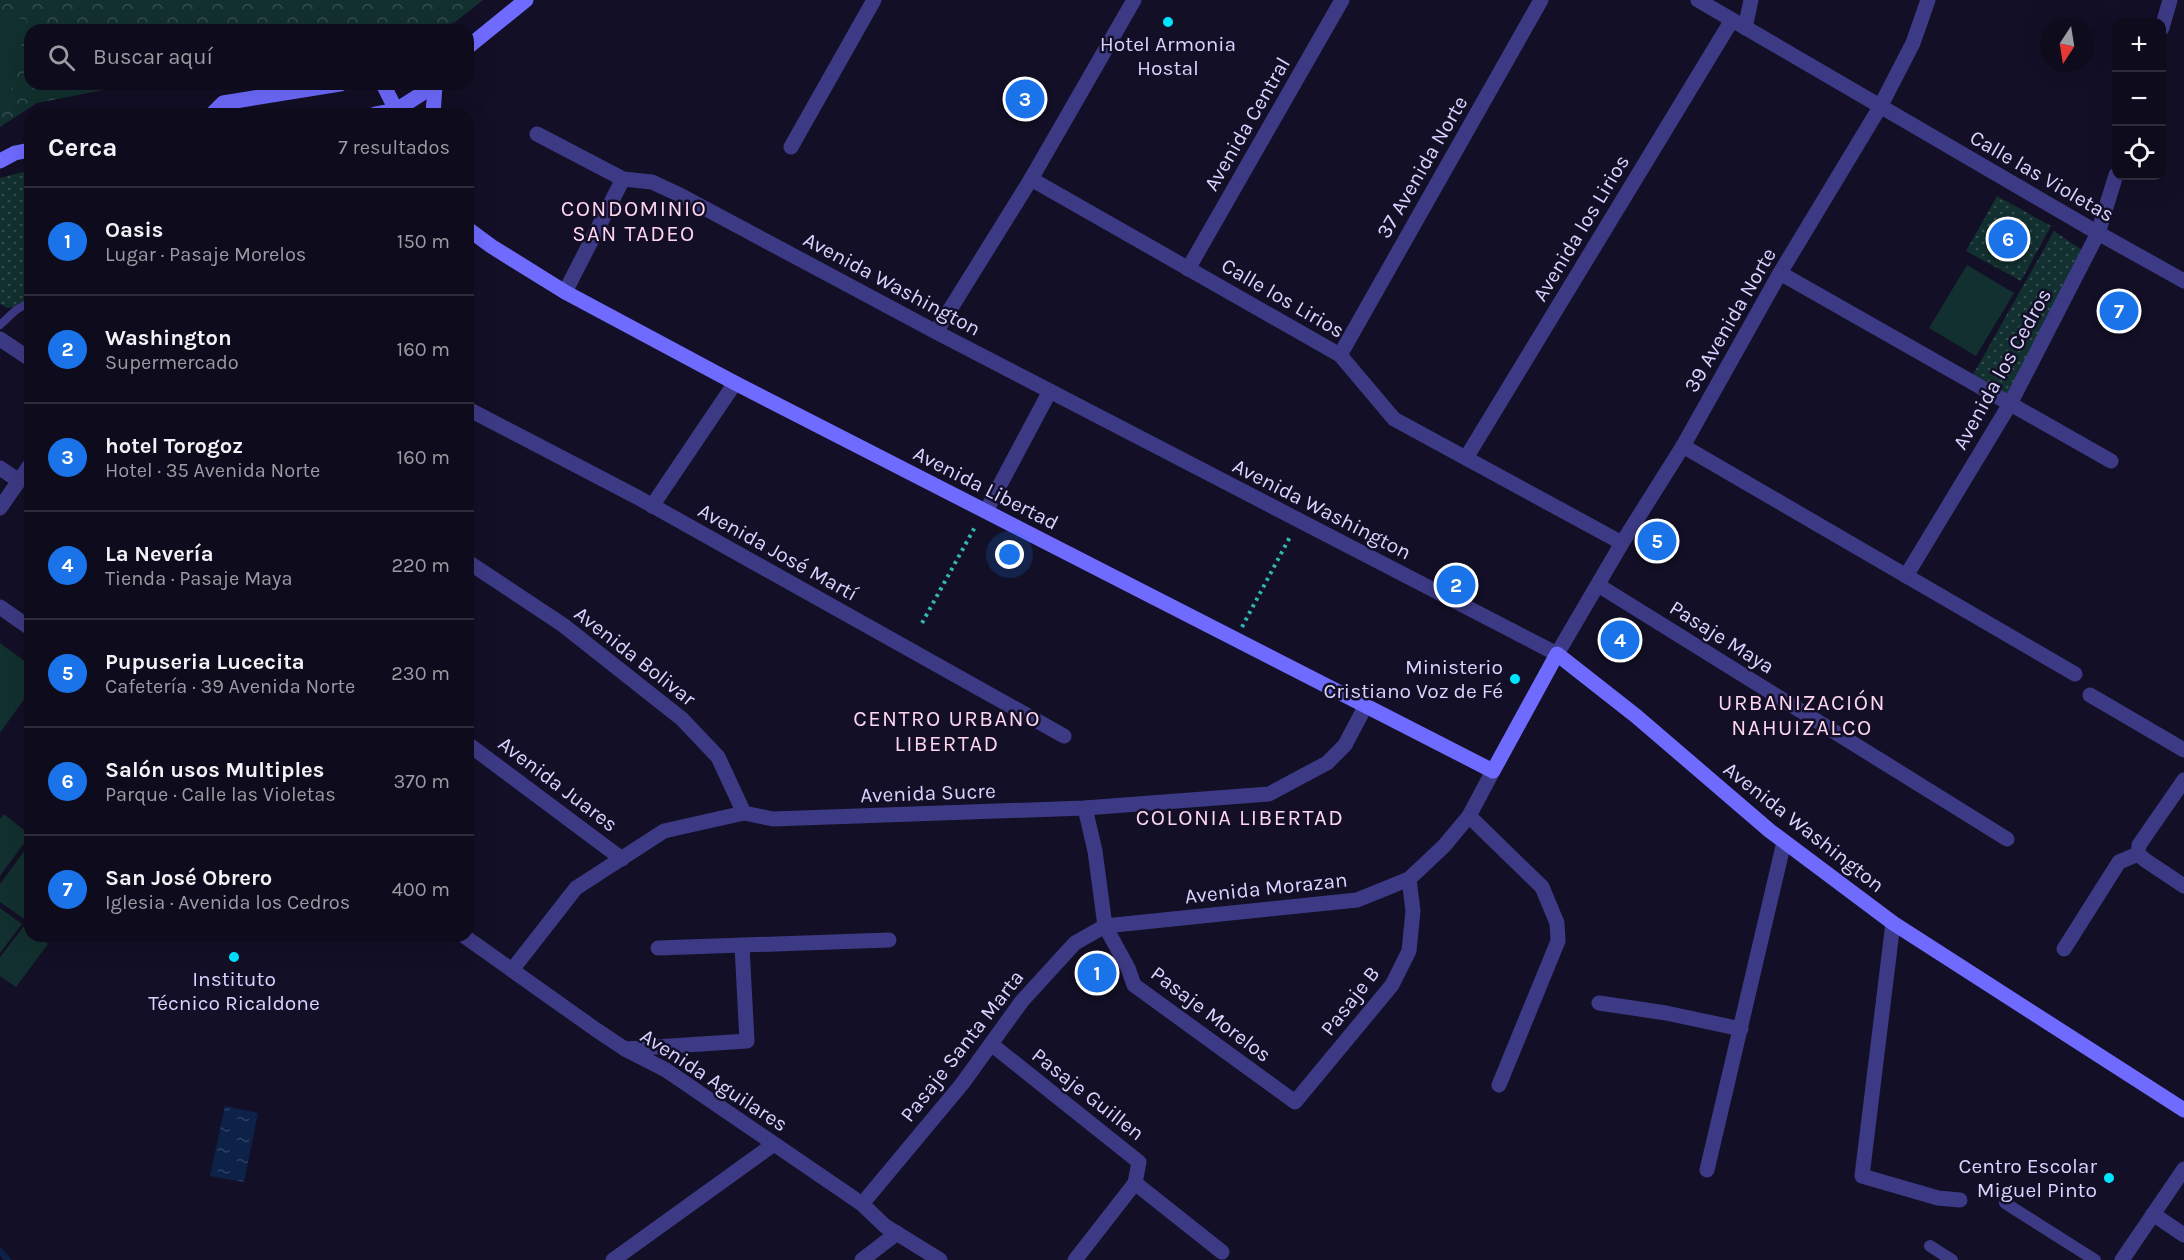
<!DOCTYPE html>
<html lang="es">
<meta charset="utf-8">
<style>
:root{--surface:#0e0b1c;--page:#171425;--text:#f1f3f6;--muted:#9b9ba3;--line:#2e2b3b;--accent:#1a73e8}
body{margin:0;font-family:Karla,sans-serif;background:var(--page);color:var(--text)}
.controls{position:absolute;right:18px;top:18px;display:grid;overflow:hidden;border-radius:12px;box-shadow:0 6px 24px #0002}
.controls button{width:54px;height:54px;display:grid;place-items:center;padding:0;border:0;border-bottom:2px solid var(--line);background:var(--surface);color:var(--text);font:30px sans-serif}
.compass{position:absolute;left:2040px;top:18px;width:54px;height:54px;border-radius:50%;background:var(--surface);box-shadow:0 6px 24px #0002;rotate:192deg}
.you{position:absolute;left:1010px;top:555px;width:21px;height:21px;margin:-15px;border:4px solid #fff;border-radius:50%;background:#1a73e8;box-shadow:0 0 0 9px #1a73e833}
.badge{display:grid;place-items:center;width:39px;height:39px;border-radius:50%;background:var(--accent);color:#fff;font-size:20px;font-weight:700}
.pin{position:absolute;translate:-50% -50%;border:3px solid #fff;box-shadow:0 2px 6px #0006}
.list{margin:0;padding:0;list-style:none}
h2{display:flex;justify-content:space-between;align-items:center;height:78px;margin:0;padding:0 24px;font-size:26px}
h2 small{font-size:20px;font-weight:400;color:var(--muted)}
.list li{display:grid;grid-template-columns:39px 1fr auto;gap:18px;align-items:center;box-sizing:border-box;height:108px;padding:0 24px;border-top:2px solid var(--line)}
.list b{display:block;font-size:22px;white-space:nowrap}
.list p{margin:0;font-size:20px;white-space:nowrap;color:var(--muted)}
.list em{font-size:20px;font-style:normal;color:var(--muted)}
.icon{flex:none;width:33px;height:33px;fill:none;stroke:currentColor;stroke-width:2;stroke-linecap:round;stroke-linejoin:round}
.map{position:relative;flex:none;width:2184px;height:1260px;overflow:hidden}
.search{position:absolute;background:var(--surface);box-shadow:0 6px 24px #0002;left:24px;top:24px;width:450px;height:66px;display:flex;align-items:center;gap:15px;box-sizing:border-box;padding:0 21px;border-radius:18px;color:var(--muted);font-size:22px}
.panel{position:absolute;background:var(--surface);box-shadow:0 6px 24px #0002;left:24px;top:108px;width:450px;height:834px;border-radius:18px}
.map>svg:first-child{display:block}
</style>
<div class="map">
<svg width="2184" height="1260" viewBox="0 0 2184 1260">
<defs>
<pattern id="grass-dots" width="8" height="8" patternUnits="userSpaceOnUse" patternTransform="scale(1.5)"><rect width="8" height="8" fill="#12302f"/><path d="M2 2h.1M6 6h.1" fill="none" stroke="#344d4e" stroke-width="1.8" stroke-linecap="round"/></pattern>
<pattern id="forest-crowns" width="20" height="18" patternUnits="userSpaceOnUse" patternTransform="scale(1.5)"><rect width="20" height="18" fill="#12302f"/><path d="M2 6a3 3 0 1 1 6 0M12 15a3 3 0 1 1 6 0" fill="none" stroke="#344d4e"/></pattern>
<pattern id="water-ripples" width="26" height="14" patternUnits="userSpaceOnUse" patternTransform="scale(1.5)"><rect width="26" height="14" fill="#0c2248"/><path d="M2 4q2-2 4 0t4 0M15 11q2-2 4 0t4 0" fill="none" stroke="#2f4163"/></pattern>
</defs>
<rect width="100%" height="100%" fill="#130f26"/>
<g fill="url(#grass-dots)">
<path d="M30,170V305L7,308L0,304V178Z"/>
<path d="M1997,196L2051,226L2021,281L1966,251Z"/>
<path d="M2054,231L2082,250L2005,400L1970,380Z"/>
</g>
<path fill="url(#forest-crowns)" d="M0,0H483L455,22L433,30H30V84H134L37,103L0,127Z"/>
<g fill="#12302f">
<path d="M0,14L27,20L10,95L0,93Z"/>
<path d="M1967,265L2014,293L1976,356L1929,328Z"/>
<path d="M0,643L30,665V691L0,733Z"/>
<path d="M4,814L30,835L0,876V819Z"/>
<path d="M30,843V911L24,919L0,902V884Z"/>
<path d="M0,908L22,924L0,953Z"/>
<path d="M24,926L30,930V936H37L48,944L16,987L0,976V957Z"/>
</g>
<path fill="url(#water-ripples)" d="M225,1106L258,1113L244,1182L210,1176Z"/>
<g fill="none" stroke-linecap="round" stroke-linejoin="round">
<path stroke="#0c2248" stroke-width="6" d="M0,1251L8,1260"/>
<g stroke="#2fb8b0" stroke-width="4" stroke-dasharray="3 4.5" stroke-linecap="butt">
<path d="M922,623L975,527"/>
<path d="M1242,627L1291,535"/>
</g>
<path stroke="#3d3a85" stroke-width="8" d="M0,325L16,310L30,302"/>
<g stroke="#3d3a85" stroke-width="12">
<path d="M2005,1203L2095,1260"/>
<path d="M1930,1246L1952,1260"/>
</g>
<g stroke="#3d3a85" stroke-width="15">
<path d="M1698,0L2098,233L2184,281"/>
<path d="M1745,28L1751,0"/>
<path d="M2162,28L2170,0"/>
<path d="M537,134L623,179L652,182L680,195L936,332L1557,654L1622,543L1683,446L1780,273L1880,107L1913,43L1928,0"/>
<path d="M791,147L874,0"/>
<path d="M1031,179L1340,355L1394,419L1622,543"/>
<path d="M1188,269L1342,0"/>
<path d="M1780,273L2111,461"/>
<path d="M565,292L623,179"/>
<path d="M936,332L1031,179L1134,0"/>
<path d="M0,339L30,359"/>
<path d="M1340,355L1541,0"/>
<path d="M468,409L637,497L1064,736"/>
<path d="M1683,446L2075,674"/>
<path d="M1466,458L1732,20"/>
<path d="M0,468L19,481"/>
<path d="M652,506L735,383"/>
<path d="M0,508L30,465"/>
<path d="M986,511L1050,391"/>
<path d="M468,562L563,625L682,719L718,757L744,813"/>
<path d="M1906,576L2010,404L2098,233L2116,175"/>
<path d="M1598,585L2007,839"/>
<path d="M0,607L30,628"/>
<path d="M2090,695L2184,750"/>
<path d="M468,744L622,859"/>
<path d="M1085,808L1095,851L1105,926L1128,968L1134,985L1295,1102L1392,985L1409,951L1413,911L1409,879"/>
<path d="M1469,816L1542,887L1557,923L1558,941L1499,1085"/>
<path d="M2138,854L2139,845L2184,780"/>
<path d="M2138,854L2145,860L2184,886"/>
<path d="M1893,923L1862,1176L1938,1198L1960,1200"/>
<path d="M464,936L595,1029L625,1049L666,1070L862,1204L885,1226L940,1260"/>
<path d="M658,948L889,940"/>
<path d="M2064,949L2119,862L2138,854"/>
<path d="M512,970L576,888L664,831L744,813L773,819L1085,808L1269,794L1327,763L1345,745L1366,705"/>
<path d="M1599,1003L1666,1013L1741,1029"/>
<path d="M991,1044L1139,1162L1135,1183L1222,1252"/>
<path d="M625,1049L747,1041L742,946"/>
<path d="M1707,1170L1784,842"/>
<path d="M862,1204L962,1084L1022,1001L1075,943L1105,926L1357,900L1409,879L1444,846L1469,816L1493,771"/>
<path d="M2153,1214L2184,1235"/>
<path d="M613,1260L774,1144"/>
<path d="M862,1260L897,1233"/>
<path d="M1075,1260L1135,1183"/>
</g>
<path stroke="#3d3a85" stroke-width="15" d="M2122,1260L2184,1169"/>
<g stroke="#6f6bff" stroke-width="15">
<path d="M468,47L526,0"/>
<path d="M383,84L398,114"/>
<path d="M212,114L223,103L340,84"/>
<path d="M375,114L396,110L437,84"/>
<path d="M433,114L435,86"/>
<path d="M0,161L15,153L30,150"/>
<path d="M468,229L491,246L565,292L735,383L1493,771L1557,654L1636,716L1770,831L1893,923L2184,1110"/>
</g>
</g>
<g fill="#00e5ff" stroke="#130f26" stroke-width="2">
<circle cx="1168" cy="22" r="6"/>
<circle cx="1515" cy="679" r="6"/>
<circle cx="234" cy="957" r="6"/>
<circle cx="2109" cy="1178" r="6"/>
</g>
<g text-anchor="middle" stroke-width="5" stroke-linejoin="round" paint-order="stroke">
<g font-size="21" fill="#d9d4ff" stroke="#130f26">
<text x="1168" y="51">Hotel Armonia<tspan x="1168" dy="24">Hostal</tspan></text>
<text x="1503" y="674" text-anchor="end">Ministerio<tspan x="1503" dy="24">Cristiano Voz de Fé</tspan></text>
<text x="234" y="986">Instituto<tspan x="234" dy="24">Técnico Ricaldone</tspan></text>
<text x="2097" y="1173" text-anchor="end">Centro Escolar<tspan x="2097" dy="24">Miguel Pinto</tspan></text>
</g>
<g font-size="21" fill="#d9d4ff" stroke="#130f26">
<text transform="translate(1247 124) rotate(-60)" y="7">Avenida Central</text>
<text transform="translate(1422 167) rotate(-60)" y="7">37 Avenida Norte</text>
<text transform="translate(2042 176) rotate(30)" y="7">Calle las Violetas</text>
<text transform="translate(1581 228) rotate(-59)" y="7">Avenida los Lirios</text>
<text transform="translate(892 284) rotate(28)" y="7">Avenida Washington</text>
<text transform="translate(1283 298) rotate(30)" y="7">Calle los Lirios</text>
<text transform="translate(1730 320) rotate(-60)" y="7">39 Avenida Norte</text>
<text transform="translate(2002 369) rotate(-61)" y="7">Avenida los Cedros</text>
<text transform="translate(986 488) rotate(27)" y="7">Avenida Libertad</text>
<text transform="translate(1322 509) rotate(27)" y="7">Avenida Washington</text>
<text transform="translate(778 552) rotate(29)" y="7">Avenida José Martí</text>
<text transform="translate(1722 637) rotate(32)" y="7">Pasaje Maya</text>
<text transform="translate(635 656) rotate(38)" y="7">Avenida Bolivar</text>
<text transform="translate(558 784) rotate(37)" y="7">Avenida Juares</text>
<text transform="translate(928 793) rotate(-2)" y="7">Avenida Sucre</text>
<text transform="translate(1804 827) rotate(38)" y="7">Avenida Washington</text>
<text transform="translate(1266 888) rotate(-6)" y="7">Avenida Morazan</text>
<text transform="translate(1350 1001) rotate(-52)" y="7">Pasaje B</text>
<text transform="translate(1211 1014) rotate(37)" y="7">Pasaje Morelos</text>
<text transform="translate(962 1046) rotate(-52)" y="7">Pasaje Santa Marta</text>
<text transform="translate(714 1080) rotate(33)" y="7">Avenida Aguilares</text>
<text transform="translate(1088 1094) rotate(38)" y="7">Pasaje Guillen</text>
</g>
<g font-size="22" letter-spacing="1.5" fill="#ffd6f0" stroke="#130f26">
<text x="634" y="216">CONDOMINIO<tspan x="634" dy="25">SAN TADEO</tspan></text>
<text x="1802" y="710">URBANIZACIÓN<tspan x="1802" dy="25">NAHUIZALCO</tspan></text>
<text x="947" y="726">CENTRO URBANO<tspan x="947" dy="25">LIBERTAD</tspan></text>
<text x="1240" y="825">COLONIA LIBERTAD</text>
</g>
</g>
</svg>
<div class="controls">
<button>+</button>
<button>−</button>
<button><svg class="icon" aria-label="locate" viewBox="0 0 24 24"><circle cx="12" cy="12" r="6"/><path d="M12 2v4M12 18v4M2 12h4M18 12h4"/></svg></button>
</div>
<svg class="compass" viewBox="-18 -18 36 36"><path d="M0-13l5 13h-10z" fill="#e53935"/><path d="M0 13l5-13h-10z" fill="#9b9ba3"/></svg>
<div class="you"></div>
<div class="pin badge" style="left:1097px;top:973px">1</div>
<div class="pin badge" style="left:1456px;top:585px">2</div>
<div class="pin badge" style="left:1025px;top:99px">3</div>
<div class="pin badge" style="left:1620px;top:640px">4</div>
<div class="pin badge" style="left:1657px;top:541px">5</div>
<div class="pin badge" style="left:2008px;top:239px">6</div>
<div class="pin badge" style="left:2119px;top:311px">7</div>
<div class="search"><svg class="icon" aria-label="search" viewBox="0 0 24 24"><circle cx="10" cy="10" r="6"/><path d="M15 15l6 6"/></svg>Buscar aquí</div>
<section class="panel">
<h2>Cerca<small>7 resultados</small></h2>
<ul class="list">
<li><span class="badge">1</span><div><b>Oasis</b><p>Lugar · Pasaje Morelos</p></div><em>150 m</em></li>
<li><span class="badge">2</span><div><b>Washington</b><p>Supermercado</p></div><em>160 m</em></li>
<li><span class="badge">3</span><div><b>hotel Torogoz</b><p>Hotel · 35 Avenida Norte</p></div><em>160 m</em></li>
<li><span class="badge">4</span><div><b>La Nevería</b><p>Tienda · Pasaje Maya</p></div><em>220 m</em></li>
<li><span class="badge">5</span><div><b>Pupuseria Lucecita</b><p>Cafetería · 39 Avenida Norte</p></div><em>230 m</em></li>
<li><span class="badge">6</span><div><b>Salón usos Multiples</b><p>Parque · Calle las Violetas</p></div><em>370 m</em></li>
<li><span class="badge">7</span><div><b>San José Obrero</b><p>Iglesia · Avenida los Cedros</p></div><em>400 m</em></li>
</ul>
</section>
</div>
